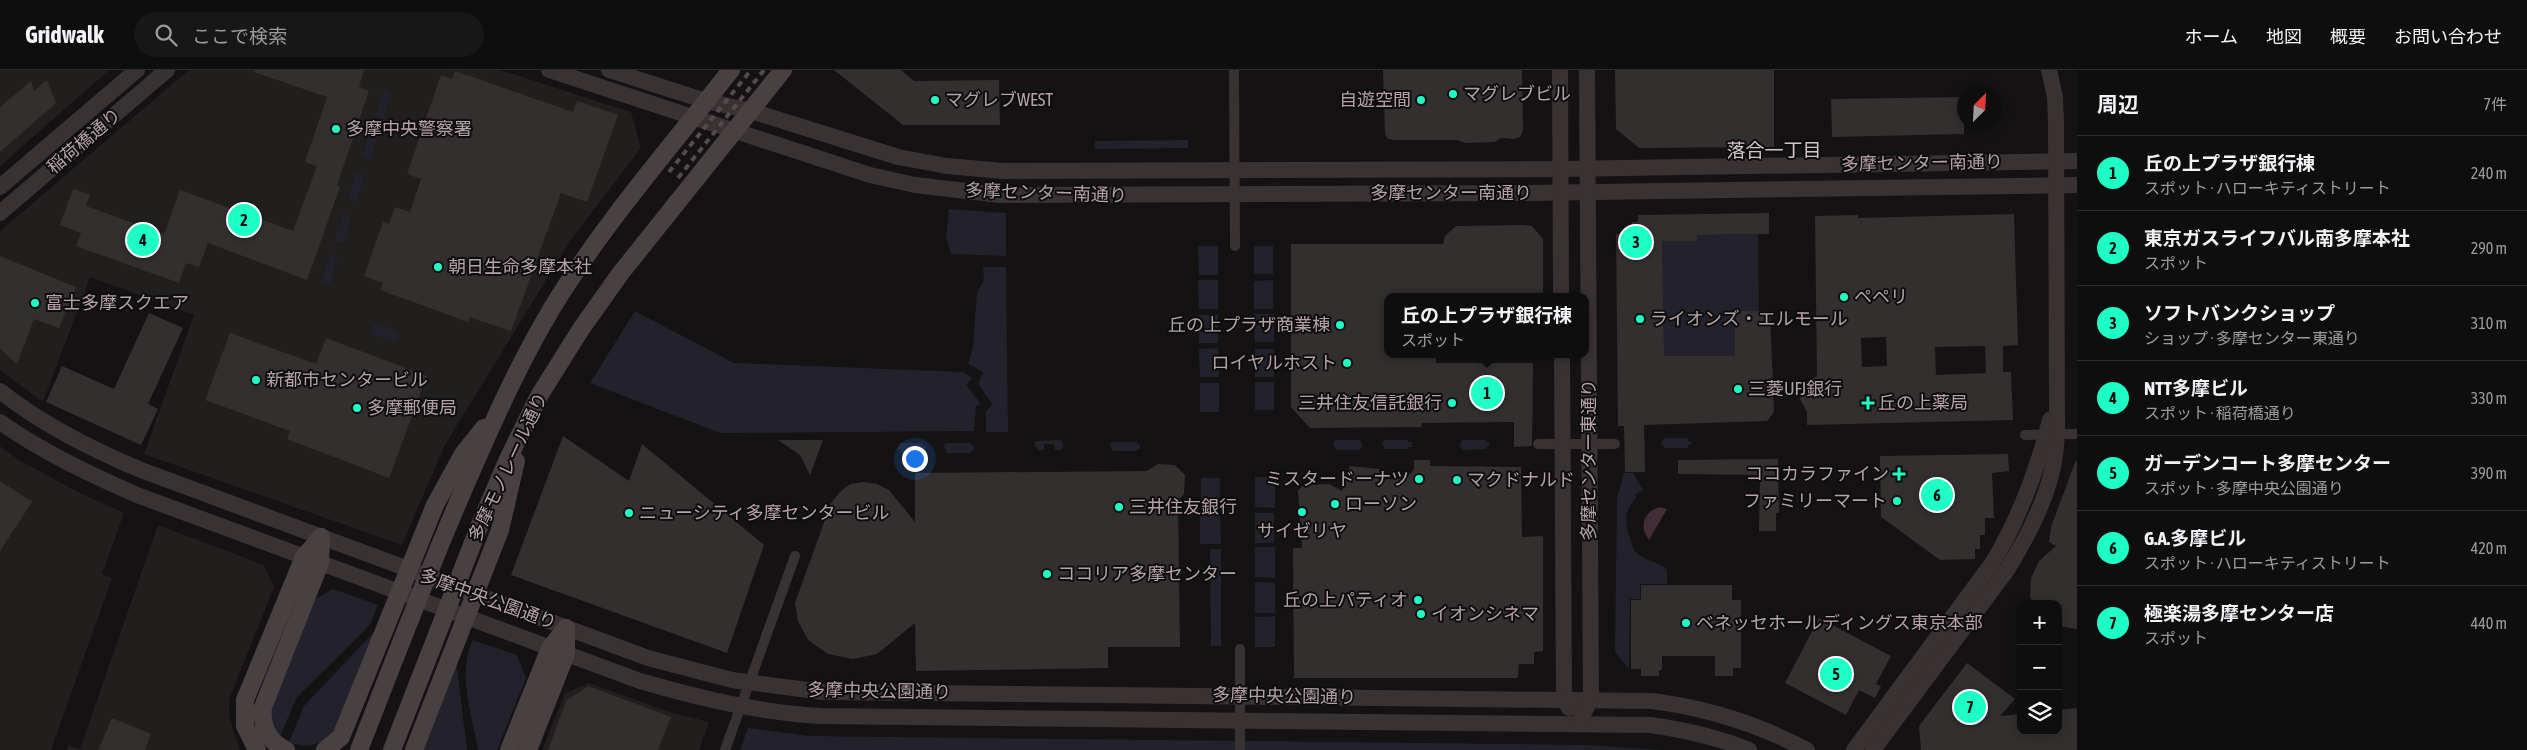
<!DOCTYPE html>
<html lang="ja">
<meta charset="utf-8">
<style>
:root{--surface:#0f0e0e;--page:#181717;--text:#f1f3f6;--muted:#9b9c9e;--line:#2f2e2e;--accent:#1effc6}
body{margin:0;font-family:"Asap Condensed","Noto Sans JP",sans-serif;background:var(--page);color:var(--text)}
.controls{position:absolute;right:15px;bottom:15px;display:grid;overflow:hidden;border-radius:10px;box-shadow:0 2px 12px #0003}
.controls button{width:45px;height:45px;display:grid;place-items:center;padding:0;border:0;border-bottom:1px solid var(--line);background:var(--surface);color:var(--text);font:25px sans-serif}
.compass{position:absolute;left:1957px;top:15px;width:45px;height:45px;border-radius:50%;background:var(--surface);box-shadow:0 2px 12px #0003;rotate:24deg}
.you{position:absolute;left:914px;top:388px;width:18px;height:18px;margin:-12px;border:4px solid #fff;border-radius:50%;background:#1a73e8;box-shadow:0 0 0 8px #1a73e833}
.badge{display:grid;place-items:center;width:32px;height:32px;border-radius:50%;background:var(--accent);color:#111;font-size:16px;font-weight:700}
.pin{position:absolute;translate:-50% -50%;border:2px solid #fff;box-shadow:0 1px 5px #0006}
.popup{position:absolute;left:1384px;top:223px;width:205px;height:65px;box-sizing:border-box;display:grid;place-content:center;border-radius:10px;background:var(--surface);filter:drop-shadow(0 1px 4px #0005);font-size:16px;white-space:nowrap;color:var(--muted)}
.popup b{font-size:19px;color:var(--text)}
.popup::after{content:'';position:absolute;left:50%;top:100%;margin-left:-10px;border:10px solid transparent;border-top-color:var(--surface)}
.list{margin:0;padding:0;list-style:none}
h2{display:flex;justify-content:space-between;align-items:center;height:65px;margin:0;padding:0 20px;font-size:21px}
h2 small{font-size:16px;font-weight:400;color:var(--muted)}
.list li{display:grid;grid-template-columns:32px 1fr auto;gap:15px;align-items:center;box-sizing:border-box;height:75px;padding:0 20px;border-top:1px solid var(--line)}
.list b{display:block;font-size:19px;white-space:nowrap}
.list p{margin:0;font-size:16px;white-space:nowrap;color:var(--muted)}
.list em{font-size:16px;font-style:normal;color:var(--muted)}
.icon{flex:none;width:28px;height:28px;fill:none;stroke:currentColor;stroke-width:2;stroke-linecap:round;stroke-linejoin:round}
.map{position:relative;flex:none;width:2077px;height:680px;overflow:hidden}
header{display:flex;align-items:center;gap:30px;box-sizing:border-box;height:70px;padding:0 25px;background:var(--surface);border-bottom:1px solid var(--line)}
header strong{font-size:24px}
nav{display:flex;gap:28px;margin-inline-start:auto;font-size:18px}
.search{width:350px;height:45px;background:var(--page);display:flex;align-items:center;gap:12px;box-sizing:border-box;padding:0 18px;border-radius:28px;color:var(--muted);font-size:19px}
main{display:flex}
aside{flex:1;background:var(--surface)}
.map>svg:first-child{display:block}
</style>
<header>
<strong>Gridwalk</strong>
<div class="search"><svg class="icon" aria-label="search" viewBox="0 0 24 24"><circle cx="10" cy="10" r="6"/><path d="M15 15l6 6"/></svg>ここで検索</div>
<nav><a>ホーム</a><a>地図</a><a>概要</a><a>お問い合わせ</a></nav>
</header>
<main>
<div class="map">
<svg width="2077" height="680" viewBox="0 0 2077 680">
<rect width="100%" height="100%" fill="#141212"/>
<g fill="#211e1e">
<path d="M0,0H109L0,96Z"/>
<path d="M189,0H500L631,42L641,78L570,171L445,375L402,475L144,384L194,245L90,207L43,332L0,300V161Z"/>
<path d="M0,376L17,389L78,422L124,443L102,504L112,508L51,680H0Z"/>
<path d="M158,455L264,495L274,517L229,630V646L240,680H67L69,675L80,679Z"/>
<path d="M589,613L670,642L709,652L699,680H542L565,623Z"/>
</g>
<g fill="#23222c">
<path d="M384,20L392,22L383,48L375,46Z"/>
<path d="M370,61L378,64L370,90L362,87Z"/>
<path d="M1188,70V78L1095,79V71Z"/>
<path d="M356,103L364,106L356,132L348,129Z"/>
<path d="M949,139L1006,143V186L951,184L946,167Z"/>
<path d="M343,145L351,147L343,173L335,171Z"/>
<path d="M1758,164L1759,241L1735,242V286H1663L1662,171H1696L1697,165Z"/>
<path d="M1198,176H1218V205H1199Z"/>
<rect x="1254" y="176" width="19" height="28"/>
<path d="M330,185L338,188L330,214L322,211Z"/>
<path d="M983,197H1006L1008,362H986V341L993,335L978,314L983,302L968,294L973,277L977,223L984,210Z"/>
<path d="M1198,210H1218V239H1199Z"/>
<path d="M1273,210V239H1254V211Z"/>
<path d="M635,241L734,293L963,302L972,308L966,315L981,334L976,336L974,361L720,363L590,313Z"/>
<path d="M1254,244H1274V272H1255Z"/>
<rect x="1199" y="245" width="19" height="28"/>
<path d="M375,254L399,262L398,270L395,272L372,264L373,261L371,260Z"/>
<path d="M1218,278L1219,307H1200L1199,279Z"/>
<rect x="1255" y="279" width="19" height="28"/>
<rect x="1255" y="312" width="19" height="28"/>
<rect x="1200" y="313" width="19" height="29"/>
<path d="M1664,368H1688V371H1691V375H1688V378H1664V375H1661Z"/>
<path d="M1061,370L1064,377L1061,378V380H1055L1054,374H1044V380H1037V377H1035L1034,373L1037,371Z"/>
<path d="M1336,370H1360L1363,377L1360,378V380H1336L1333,373Z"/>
<path d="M1385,370H1408V372H1412V377H1408V379H1385L1382,372Z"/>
<path d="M1462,370H1486V372H1489V377H1486V379L1462,380V377H1459Z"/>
<path d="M1113,372H1137V374H1140V379H1137V381H1113L1110,374Z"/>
<path d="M900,373H923V376H926V380L923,381V383H900V380H897Z"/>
<path d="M947,373H971V376H974V380H971V383H947L944,375Z"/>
<path d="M1624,403H1633L1643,420L1635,424L1636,428C1623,440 1625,453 1630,468C1633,475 1632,480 1639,485C1648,492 1659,491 1667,500V514H1640V529H1630L1629,599L1615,582L1617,428Z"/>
<path d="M1255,407H1275V438L1255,437Z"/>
<path d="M1201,408H1220V439L1201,438Z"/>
<path d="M1200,443L1220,444L1221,474H1200Z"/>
<rect x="1255" y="443" width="19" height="30"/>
<path d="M1255,477H1275V508L1255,507Z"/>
<path d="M1210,479H1221V576H1211Z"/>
<path d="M1255,512L1275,513V543H1255Z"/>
<path d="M333,519L378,535L371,553L363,562L297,627L280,666L273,659L270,640L313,530Z"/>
<path d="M1275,546V577H1255V547Z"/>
<path d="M378,558L335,663C321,675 306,679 289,672L304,636Z"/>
<path d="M473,570L517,585L526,608L497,680H478C472,646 457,602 473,570Z"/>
<path d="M456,590L467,680H420Z"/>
<path d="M748,658L809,666L1587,675L1662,680H740Z"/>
</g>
<path fill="#422d37" d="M1659,437L1667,439L1649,470C1639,456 1643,443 1659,437Z"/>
<g fill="#332f2f" fill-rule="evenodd">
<path d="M255,0H364L359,17L369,21L337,115L340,117L307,210L208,173L199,197L186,193L179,213L76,176L81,163L60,155L73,119L90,125L86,136L164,164L180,120L293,161L317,96L305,92L327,27L254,2Z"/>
<path d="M834,0H901L914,11L999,10L1000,55H903Z"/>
<path d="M1383,0H1522L1523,60L1520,67L1514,69L1502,68L1494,72L1465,73L1457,70H1395L1388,69L1385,64Z"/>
<path d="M1615,0H1774V77L1639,78L1616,59Z"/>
<path d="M455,1L573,42L577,31L618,45L587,132L561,123L511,261L470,247L468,252L380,220L383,213L364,206L383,152L389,154L395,137L410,142L421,109L407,104L441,5L452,9Z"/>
<path d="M47,10L56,33L0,82V37L31,11L34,21Z"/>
<path d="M1964,27V64L1832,67L1831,29Z"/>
<path d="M1769,143V164L1697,165V171H1662L1664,286H1735V241H1770L1774,342L1767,351L1644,355L1645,402H1625L1624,356H1618L1616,164H1632V152H1638V145Z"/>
<path d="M2014,144L2018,275L2003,276V302H2011L2013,350L1807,355V342L1800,329L1803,314L1817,306L1815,146L1858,145V148ZM1886,267L1887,296L1862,297L1861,268ZM1985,276L1986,303L1936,305L1935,277Z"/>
<path d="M1523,155L1532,156L1543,169V227H1388V284H1436V293H1533L1532,376L1514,377V352L1422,353L1421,357L1310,358L1291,337V174H1443L1445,166L1456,156Z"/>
<path d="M0,186L76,217L59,258L34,249L17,294L0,279Z"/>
<path d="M149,243L183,258L148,334L158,339L141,375L46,332L62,296L114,319Z"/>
<path d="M230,263L316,294L326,268L427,306L389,408L287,369L290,361L205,330Z"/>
<path d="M563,366L629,411L642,374L764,475L727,583L511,505Z"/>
<path d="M778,370H823L810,405L800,385Z"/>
<path d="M2008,384L2009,401L1992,403L1994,448H1985V465H1980V479H1975V489L1940,490L1881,447L1880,386Z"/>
<path d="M1778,389L1779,443H1776V461H1759L1760,405L1678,404V390Z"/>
<path d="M1414,390H1430V396L1521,397L1522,467L1543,466V581L1534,582V594H1519L1518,608H1294L1293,478H1302L1298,420L1304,415L1329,414L1342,421L1350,396L1379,399V410L1405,408L1414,400Z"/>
<path d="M2076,390L2077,391V559L2058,556V534H2034L2030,527L2031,508L2039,491L2056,476L2049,472L2051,457Z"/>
<path d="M1158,394L1175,395L1185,405L1184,424L1178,431L1180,577H1108V598L916,601L915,553L877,584L853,589L828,584L808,570L798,551L795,533L831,433L840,422L850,414L863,412L877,414L889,420L915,452V403L1147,401Z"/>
<path d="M0,411L32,432L0,481Z"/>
<path d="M1641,515H1732V530H1741V598H1733V606H1715V586H1662V600H1659V606H1641V599H1631V530H1641Z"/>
<path d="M1819,548L1891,586L1876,614L1881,616L1875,628L1859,620L1846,645L1785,613Z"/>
<path d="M1967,593L2015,629L2000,646L2021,644V661H2058V640L2077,638V680H1921L1919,656Z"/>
<path d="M588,616L671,647L658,680H548L566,631Z"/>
<path d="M112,648L151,664L145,680H98Z"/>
</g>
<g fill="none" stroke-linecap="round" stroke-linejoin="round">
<g stroke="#393233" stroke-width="10">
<path d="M1234,0L1235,176"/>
<path d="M2025,365L2077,364"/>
<path d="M1538,374H1615"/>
<path d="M725,680L795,486"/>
<path d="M1240,680V579"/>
</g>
<g stroke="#393233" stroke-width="16">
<path d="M549,0L870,105L915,115L1000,125L1530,123L2077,115"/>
<path d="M609,0L706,31L751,41L898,87L947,96L1003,101L1561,99L2077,91"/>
<path d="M1560,0L1561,227"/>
<path d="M0,117L137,0"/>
<path d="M0,143L167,0"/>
<path d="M1562,284L1564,629L1569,638"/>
<path d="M0,321C43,355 91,379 141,400L648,588L732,610L823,622L1652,631C1708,638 1758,654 1807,680"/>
<path d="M0,352C43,382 89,404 137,425L640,611C699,628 757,642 819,646L1651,655C1685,660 1717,667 1749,680"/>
<path d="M1578,654L1591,629L1587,0"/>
<path d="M1854,680L1993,492C2020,447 2037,401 2050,350"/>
<path d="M1873,680L2007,500C2028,466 2050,425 2055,385C2057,373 2057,361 2057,350L2056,51L2055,27L2049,0"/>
</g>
<g stroke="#494042" stroke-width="18">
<path d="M257,680L245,656V630L304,487L321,467"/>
<path d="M286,680C268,672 261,655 263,637L320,493L321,467"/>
<path d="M325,680L341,667L435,435L463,384L484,358"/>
<path d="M359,680C396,586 431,492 472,400C496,345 521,290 552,238C604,153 670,78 731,0"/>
<path d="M392,680L481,452L508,389L539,326L581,259L620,204L783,0"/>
<path d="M414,680L500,460L516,391"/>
<path d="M509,680L550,578L566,558"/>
<path d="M528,680L566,584V558"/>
</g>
<g stroke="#544b4d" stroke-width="4" stroke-dasharray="6 5" stroke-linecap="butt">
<path d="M669,102L751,0"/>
<path d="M678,108L764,0"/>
</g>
</g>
<g fill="#1effc6" stroke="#0e0d0d" stroke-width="2">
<circle cx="1453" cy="24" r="5"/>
<circle cx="935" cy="30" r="5"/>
<circle cx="1421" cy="30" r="5"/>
<circle cx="336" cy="59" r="5"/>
<circle cx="438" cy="197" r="5"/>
<circle cx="1844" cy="227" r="5"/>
<circle cx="35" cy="233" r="5"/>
<circle cx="1640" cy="249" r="5"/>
<circle cx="1340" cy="255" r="5"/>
<circle cx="1347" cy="293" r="5"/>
<circle cx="256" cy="310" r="5"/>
<circle cx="1738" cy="319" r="5"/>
<circle cx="1452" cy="333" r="5"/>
<path d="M1865.5 325.5h5v5h5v5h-5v5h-5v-5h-5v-5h5z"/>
<circle cx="357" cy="338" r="5"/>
<path d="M1896.5 396.5h5v5h5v5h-5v5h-5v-5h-5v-5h5z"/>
<circle cx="1419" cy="409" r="5"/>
<circle cx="1457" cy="410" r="5"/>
<circle cx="1897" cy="431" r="5"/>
<circle cx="1335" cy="434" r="5"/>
<circle cx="1119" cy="437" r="5"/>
<circle cx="1302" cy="442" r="5"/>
<circle cx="629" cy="443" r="5"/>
<circle cx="1047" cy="504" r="5"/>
<circle cx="1418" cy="530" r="5"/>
<circle cx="1421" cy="544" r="5"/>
<circle cx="1686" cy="553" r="5"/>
</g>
<g text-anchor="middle" stroke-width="4" stroke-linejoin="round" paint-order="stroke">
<g font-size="18" fill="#b5a2a6" stroke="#0e0d0d" text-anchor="start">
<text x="1463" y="30">マグレブビル</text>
<text x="945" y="36">マグレブWEST</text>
<text x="1411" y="36" text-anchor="end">自遊空間</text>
<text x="346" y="65">多摩中央警察署</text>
<text x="448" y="203">朝日生命多摩本社</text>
<text x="1854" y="233">ペペリ</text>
<text x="45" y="239">富士多摩スクエア</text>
<text x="1650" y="255">ライオンズ・エルモール</text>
<text x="1330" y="261" text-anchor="end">丘の上プラザ商業棟</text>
<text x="1337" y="299" text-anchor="end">ロイヤルホスト</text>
<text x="266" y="316">新都市センタービル</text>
<text x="1748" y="325">三菱UFJ銀行</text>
<text x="1442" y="339" text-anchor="end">三井住友信託銀行</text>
<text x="1878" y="339">丘の上薬局</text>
<text x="367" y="344">多摩郵便局</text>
<text x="1889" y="410" text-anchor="end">ココカラファイン</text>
<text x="1409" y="415" text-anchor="end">ミスタードーナツ</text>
<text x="1467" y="416">マクドナルド</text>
<text x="1887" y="437" text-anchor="end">ファミリーマート</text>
<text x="1345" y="440">ローソン</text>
<text x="1129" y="443">三井住友銀行</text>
<text x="639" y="449">ニューシティ多摩センタービル</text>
<text x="1302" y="467" text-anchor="middle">サイゼリヤ</text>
<text x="1057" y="510">ココリア多摩センター</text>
<text x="1408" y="536" text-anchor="end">丘の上パティオ</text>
<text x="1431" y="550">イオンシネマ</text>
<text x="1696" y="559">ベネッセホールディングス東京本部</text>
</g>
<g font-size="18" fill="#b5a2a6" stroke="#0e0d0d">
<text transform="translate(84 71) rotate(-40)" y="6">稲荷橋通り</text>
<text transform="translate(1922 93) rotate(-1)" y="6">多摩センター南通り</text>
<text transform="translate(1046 123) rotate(2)" y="6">多摩センター南通り</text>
<text x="1451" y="129">多摩センター南通り</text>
<text transform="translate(1589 390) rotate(-90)" y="6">多摩センター東通り</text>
<text transform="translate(508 397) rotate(-65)" y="6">多摩モノレール通り</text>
<text transform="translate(488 529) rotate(20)" y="6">多摩中央公園通り</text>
<text transform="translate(879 621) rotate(1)" y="6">多摩中央公園通り</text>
<text transform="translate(1284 626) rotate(1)" y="6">多摩中央公園通り</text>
</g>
<g font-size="19" fill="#d1c3c6" stroke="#0e0d0d">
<text x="1774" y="87">落合一丁目</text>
</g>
</g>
</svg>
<div class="controls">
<button>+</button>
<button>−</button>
<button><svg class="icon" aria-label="layers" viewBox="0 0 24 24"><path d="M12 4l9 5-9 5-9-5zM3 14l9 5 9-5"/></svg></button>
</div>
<svg class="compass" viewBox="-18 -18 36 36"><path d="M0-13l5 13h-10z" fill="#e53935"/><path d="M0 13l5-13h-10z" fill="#9b9c9e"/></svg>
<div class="you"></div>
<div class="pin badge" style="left:1487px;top:323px">1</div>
<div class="popup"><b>丘の上プラザ銀行棟</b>スポット</div>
<div class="pin badge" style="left:244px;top:150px">2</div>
<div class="pin badge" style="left:1636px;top:172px">3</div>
<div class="pin badge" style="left:143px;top:170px">4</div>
<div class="pin badge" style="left:1836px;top:604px">5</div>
<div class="pin badge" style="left:1937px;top:425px">6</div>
<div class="pin badge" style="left:1970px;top:637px">7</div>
</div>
<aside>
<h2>周辺<small>7件</small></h2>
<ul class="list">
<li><span class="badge">1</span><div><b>丘の上プラザ銀行棟</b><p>スポット · ハローキティストリート</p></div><em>240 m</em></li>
<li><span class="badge">2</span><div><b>東京ガスライフバル南多摩本社</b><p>スポット</p></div><em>290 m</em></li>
<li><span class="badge">3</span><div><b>ソフトバンクショップ</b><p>ショップ · 多摩センター東通り</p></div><em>310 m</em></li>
<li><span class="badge">4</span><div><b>NTT多摩ビル</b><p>スポット · 稲荷橋通り</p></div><em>330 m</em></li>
<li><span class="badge">5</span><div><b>ガーデンコート多摩センター</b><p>スポット · 多摩中央公園通り</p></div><em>390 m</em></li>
<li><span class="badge">6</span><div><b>G.A.多摩ビル</b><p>スポット · ハローキティストリート</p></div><em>420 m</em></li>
<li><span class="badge">7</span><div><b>極楽湯多摩センター店</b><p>スポット</p></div><em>440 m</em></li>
</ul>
</aside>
</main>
